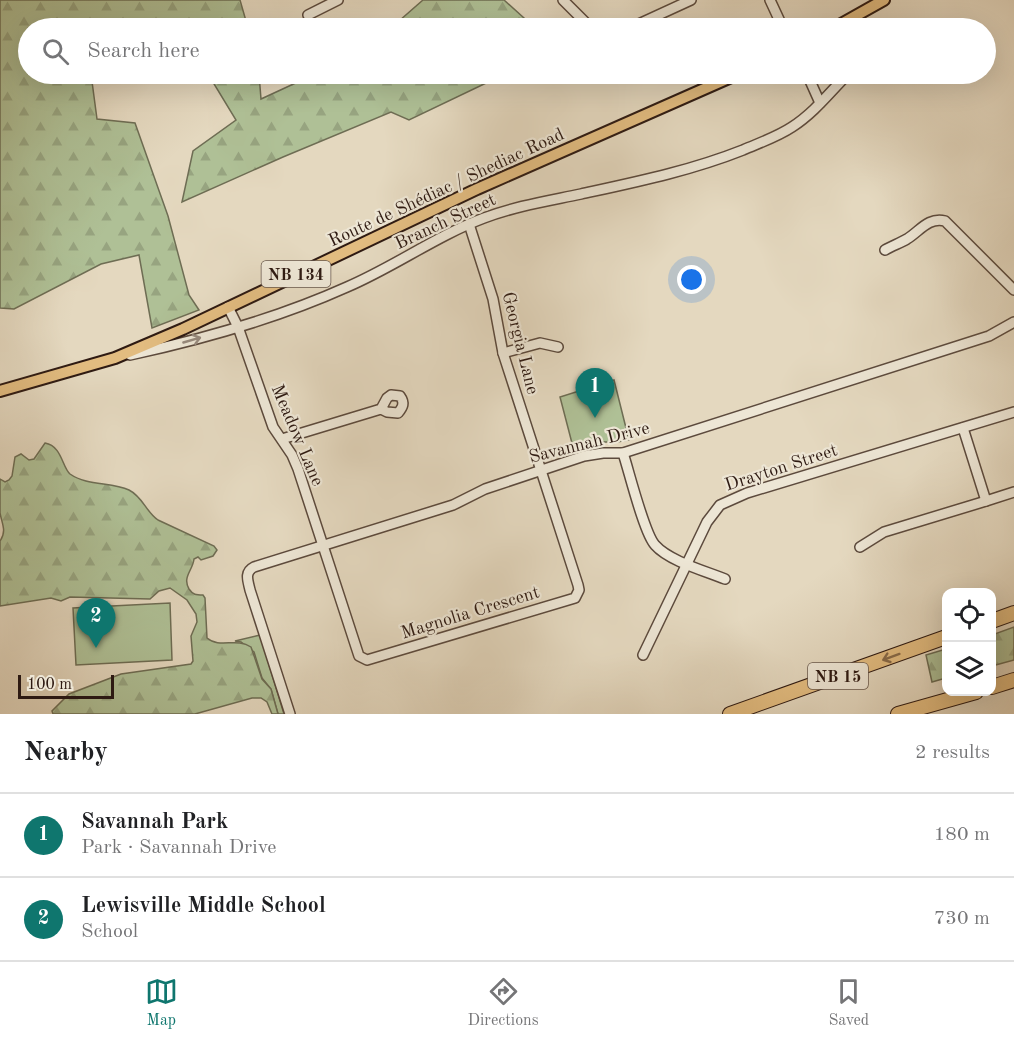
<!DOCTYPE html>
<meta charset="utf-8">
<style>
:root{--surface:#fff;--page:#f6f6f6;--text:#202124;--muted:#757577;--line:#e0e0e0;--accent:#0f766e}
body{margin:0;font-family:"Old Standard TT",serif;background:var(--page);color:var(--text)}
.controls{position:absolute;right:18px;bottom:18px;display:grid;overflow:hidden;border-radius:12px;box-shadow:0 6px 24px #0002}
.controls button{width:54px;height:54px;display:grid;place-items:center;padding:0;border:0;border-bottom:2px solid var(--line);background:var(--surface);color:var(--text);font:30px sans-serif}
.scale{position:absolute;left:18px;bottom:15px;width:96px;box-sizing:border-box;padding-left:6px;border:3px solid #2e1a12;border-top:0;font-size:16px;line-height:21px;white-space:nowrap;color:#2e1a12;-webkit-text-stroke:4px #ede6d5;paint-order:stroke}
.you{position:absolute;left:692px;top:280px;width:21px;height:21px;margin:-15px;border:4px solid #fff;border-radius:50%;background:#1a73e8;box-shadow:0 0 0 9px #1a73e833}
.badge{display:grid;place-items:center;width:39px;height:39px;border-radius:50%;background:var(--accent);color:#fff;font-size:20px;font-weight:700}
.pin{position:absolute;translate:-50% -50px;filter:drop-shadow(0 2px 3px #0008)}
.pin::after{content:'';position:absolute;top:32px;width:21px;height:18px;background:inherit;clip-path:polygon(0 0,100% 0,50% 100%)}
.list{margin:0;padding:0;list-style:none}
h2{display:flex;justify-content:space-between;align-items:center;height:78px;margin:0;padding:0 24px;font-size:26px}
h2 small{font-size:20px;font-weight:400;color:var(--muted)}
.list li{display:grid;grid-template-columns:39px 1fr auto;gap:18px;align-items:center;box-sizing:border-box;height:84px;padding:0 24px;border-top:2px solid var(--line)}
.list b{display:block;font-size:22px;white-space:nowrap}
.list p{margin:0;font-size:20px;white-space:nowrap;color:var(--muted)}
.list em{font-size:20px;font-style:normal;color:var(--muted)}
.icon{flex:none;width:33px;height:33px;fill:none;stroke:currentColor;stroke-width:2;stroke-linecap:round;stroke-linejoin:round}
.map{position:relative;flex:none;width:1014px;height:714px;overflow:hidden}
.search{position:absolute;background:var(--surface);box-shadow:0 6px 24px #0002;left:18px;right:18px;top:18px;height:66px;display:flex;align-items:center;gap:15px;box-sizing:border-box;padding:0 21px;border-radius:33px;color:var(--muted);font-size:22px}
.sheet{height:246px;background:var(--surface)}
nav{display:flex;justify-content:space-around;align-items:center;box-sizing:border-box;height:84px;border-top:2px solid var(--line);background:var(--surface);font-size:16px;color:var(--muted)}
nav a{display:grid;justify-items:center;gap:3px}
nav .on{color:var(--accent)}
.map>svg:first-child{display:block}
</style>
<div class="map">
<svg width="1014" height="714" viewBox="0 0 1014 714">
<defs>
<pattern id="forest-firs" width="22" height="20" patternUnits="userSpaceOnUse" patternTransform="scale(1.5)"><rect width="22" height="20" fill="#afc096"/><path d="M5 1l3.5 6h-7zM16 11l3.5 6h-7z" fill="#97a480"/></pattern>
</defs>
<rect width="100%" height="100%" fill="#e4d8bf"/>
<filter id="stains"><feTurbulence type="fractalNoise" baseFrequency=".00333" numOctaves="4"/><feColorMatrix values="0 0 0 0 .2 0 0 0 0 .09 0 0 0 0 .02 0 0 0 .5 -.17"/></filter>
<radialGradient id="worn" r=".72"><stop offset=".6" stop-color="#630" stop-opacity="0"/><stop offset="1" stop-color="#630" stop-opacity=".3"/></radialGradient>
<g fill="#afc096" stroke="#6e6d54" stroke-width="1.5">
<path d="M614,380L629,440L617,442H595L573,447L560,397Z"/>
<path d="M170,603L172,660L76,665L73,608Z"/>
<path d="M260,635L284,714H278L271,689L262,678L254,652L241,642L235,641Z"/>
</g>
<g fill="url(#forest-firs)" stroke="#6e6d54" stroke-width="1.5">
<path d="M0,0H240L248,28H28V74H91L97,119L135,123L168,216L189,295L199,310L152,328L139,255L101,264L14,309L0,308Z"/>
<path d="M423,0H504L535,28H391Z"/>
<path d="M208,74H259L261,99L315,74H505L409,120L391,112L283,157L182,202L193,151L236,120Z"/>
<path d="M45,443C62,446 62,467 70,474C87,486 111,482 129,490C143,497 146,512 158,520L214,546L217,550L213,556L201,560L198,557L194,559C193,570 182,577 189,589C193,595 196,595 203,595L205,598L207,638C220,649 236,637 251,647L262,679L271,689L278,714H272L267,702L261,698H252L195,714H53L52,711L69,694L121,674L191,664L193,661L191,636L197,622L196,614L187,600L170,588L159,591L150,599L70,597L61,601L51,598L0,606V541C7,531 2,524 0,513C0,502 0,490 0,479L5,482L9,480L12,476L15,457L21,454L29,460L34,459Z"/>
<path d="M1014,627V660L992,666V635Z"/>
<path d="M946,649V678L932,682L926,655Z"/>
</g>
<g fill="none" stroke-linecap="round" stroke-linejoin="round">
<defs>
<g id="minor">
<path d="M563,0L591,28"/>
<path d="M770,0L783,28"/>
<path d="M308,15L338,0"/>
<path d="M630,28L691,0"/>
<path d="M807,74L820,103"/>
<path d="M885,250C892,246 900,243 907,239C920,231 928,217 945,221L1014,290"/>
<path d="M228,307L238,327L273,427L292,455L298,469L359,656L367,660L575,598L579,590L578,585L503,353L493,299L469,224"/>
<path d="M503,353L540,343L558,347"/>
<path d="M130,355C204,339 278,318 347,287C394,267 436,236 484,218C516,206 548,201 581,194C636,182 690,171 743,150C759,143 777,137 792,127C814,113 830,92 848,74"/>
<path d="M963,428L986,501L1014,492"/>
<path d="M282,439L381,409L387,412L398,413C403,407 405,403 400,396L391,395L387,398L381,409"/>
<path d="M623,453C629,471 644,533 655,545C669,561 705,571 725,579"/>
<path d="M860,547L884,532L986,501"/>
<path d="M643,655L707,522L720,505L747,493L1014,412"/>
<path d="M290,714L250,590C248,581 244,572 254,567L453,505L485,489L584,456L603,453H623L989,336L1014,322"/>
</g>
<g id="major">
<path d="M834,28L884,0"/>
<path d="M0,391L115,358L183,329L477,189L738,74"/>
</g>
<g id="highway">
<path d="M992,621L1014,613"/>
<path d="M992,687L1014,680"/>
<path d="M730,714L946,637"/>
<path d="M898,714L976,692"/>
</g>
</defs>
<use href="#minor" stroke="#5c4a3d" stroke-width="12"/>
<use href="#major" stroke="#2e1a12" stroke-width="14"/>
<use href="#highway" stroke="#2e1a12" stroke-width="16"/>
<use href="#minor" stroke="#ede6d5" stroke-width="9"/>
<use href="#major" stroke="#e2bc80" stroke-width="10"/>
<use href="#highway" stroke="#e2bc80" stroke-width="14"/>
</g>
<defs><path id="oneway-shaft" d="M-6 0H5M1.5-3L5.5 0L1.5 3" fill="none" stroke-width="1.6" stroke-linecap="round" stroke-linejoin="round" transform="scale(1.5)"/></defs>
<use stroke="#978a7d" href="#oneway-shaft" transform="translate(192 340) rotate(-16)"/>
<use stroke="#886b49" href="#oneway-shaft" transform="translate(891 657) rotate(160)"/>
<g text-anchor="middle" stroke-width="4.5" stroke-linejoin="round" paint-order="stroke">
<g fill="#ede6d5" stroke="#67574c" stroke-width="1.5">
<rect x="261.5" y="261" width="69" height="26" rx="4.5"/>
<rect x="808" y="663" width="60" height="26" rx="4.5"/>
</g>
<g font-size="16" font-weight="bold" fill="#2e1a12">
<text x="296" y="280">NB 134</text>
<text x="838" y="682">NB 15</text>
</g>
<g font-size="18" fill="#2e1a12" stroke="#ede6d5">
<text transform="translate(446 187) rotate(-25)" y="6">Route de Shédiac / Shediac Road</text>
<text transform="translate(445 221) rotate(-25)" y="6">Branch Street</text>
<text transform="translate(521 343) rotate(76)" y="6">Georgia Lane</text>
<text transform="translate(298 435) rotate(67)" y="6">Meadow Lane</text>
<text transform="translate(589 442) rotate(-14)" y="6">Savannah Drive</text>
<text transform="translate(781 467) rotate(-18)" y="6">Drayton Street</text>
<text transform="translate(470 612) rotate(-17)" y="6">Magnolia Crescent</text>
</g>
</g>
<rect width="100%" height="100%" filter="url(#stains)"/>
<rect width="100%" height="100%" fill="url(#worn)"/>
</svg>
<div class="controls">
<button><svg class="icon" aria-label="locate" viewBox="0 0 24 24"><circle cx="12" cy="12" r="6"/><path d="M12 2v4M12 18v4M2 12h4M18 12h4"/></svg></button>
<button><svg class="icon" aria-label="layers" viewBox="0 0 24 24"><path d="M12 4l9 5-9 5-9-5zM3 14l9 5 9-5"/></svg></button>
</div>
<div class="scale">100 m</div>
<div class="you"></div>
<div class="pin badge" style="left:595px;top:418px">1</div>
<div class="pin badge" style="left:96px;top:648px">2</div>
<div class="search"><svg class="icon" aria-label="search" viewBox="0 0 24 24"><circle cx="10" cy="10" r="6"/><path d="M15 15l6 6"/></svg>Search here</div>
</div>
<section class="sheet">
<h2>Nearby<small>2 results</small></h2>
<ul class="list">
<li><span class="badge">1</span><div><b>Savannah Park</b><p>Park · Savannah Drive</p></div><em>180 m</em></li>
<li><span class="badge">2</span><div><b>Lewisville Middle School</b><p>School</p></div><em>730 m</em></li>
</ul>
</section>
<nav>
<a class="on"><svg class="icon" aria-label="map" viewBox="0 0 24 24"><path d="M3 6l6-2 6 2 6-2v14l-6 2-6-2-6 2zM9 4v14M15 6v14"/></svg>Map</a>
<a><svg class="icon" aria-label="directions" viewBox="0 0 24 24"><path d="M12 3l9 9-9 9-9-9zM9 14v-3h6M13 9l2 2-2 2"/></svg>Directions</a>
<a><svg class="icon" aria-label="saved" viewBox="0 0 24 24"><path d="M7 4h10v16l-5-4-5 4z"/></svg>Saved</a>
</nav>
